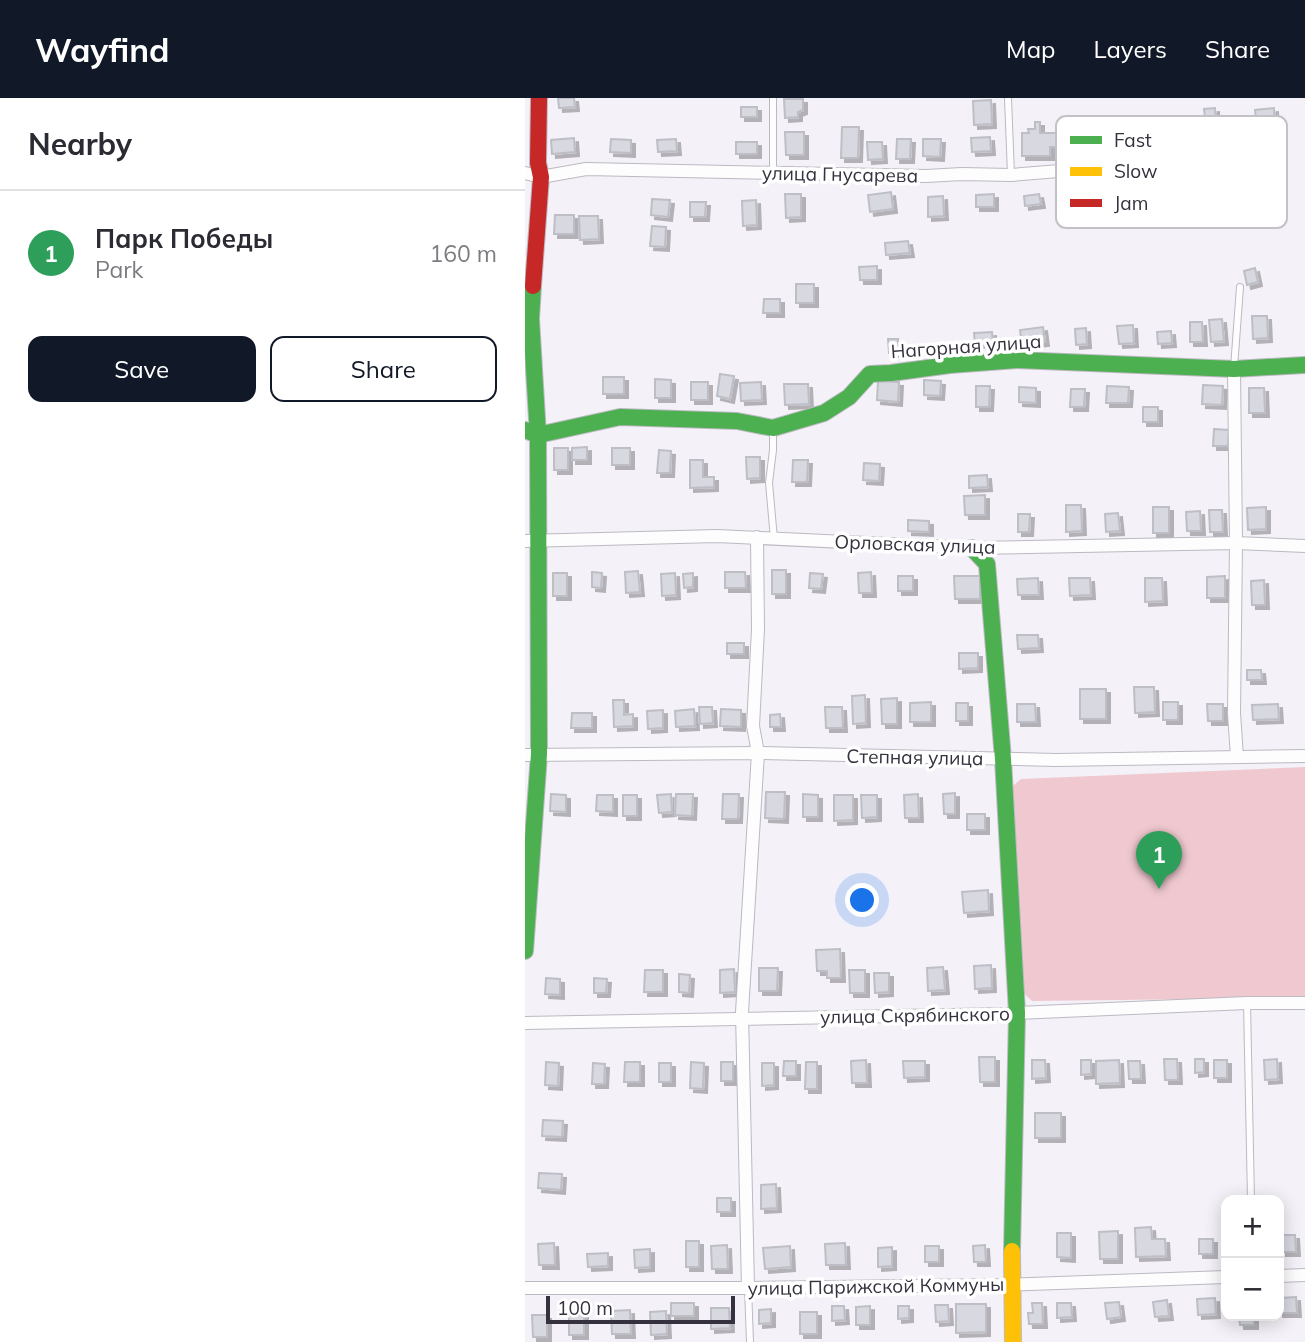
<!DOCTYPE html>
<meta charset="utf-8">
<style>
:root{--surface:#fff;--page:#f7f7f7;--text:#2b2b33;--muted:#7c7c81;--line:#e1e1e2;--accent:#111827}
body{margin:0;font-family:Mulish,sans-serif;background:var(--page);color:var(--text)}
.controls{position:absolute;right:21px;bottom:21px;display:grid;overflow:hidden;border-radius:14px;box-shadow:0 4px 18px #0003}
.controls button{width:63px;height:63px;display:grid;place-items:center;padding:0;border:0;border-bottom:2px solid var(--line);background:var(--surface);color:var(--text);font:35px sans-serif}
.scale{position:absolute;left:21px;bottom:18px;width:189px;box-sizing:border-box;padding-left:7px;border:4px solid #36313e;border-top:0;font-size:19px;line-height:24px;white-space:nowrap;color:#36313e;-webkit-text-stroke:5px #fff;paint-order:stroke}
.you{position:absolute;left:338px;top:803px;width:24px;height:24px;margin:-18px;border:5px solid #fff;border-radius:50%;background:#1a73e8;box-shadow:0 0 0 10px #1a73e833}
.badge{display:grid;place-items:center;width:46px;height:46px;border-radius:50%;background:var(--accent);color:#fff;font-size:23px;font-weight:700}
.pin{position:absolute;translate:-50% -58px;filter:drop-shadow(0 2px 4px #0008)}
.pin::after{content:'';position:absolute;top:37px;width:24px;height:21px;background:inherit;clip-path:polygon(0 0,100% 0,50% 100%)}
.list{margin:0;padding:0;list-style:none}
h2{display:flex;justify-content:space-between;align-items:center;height:91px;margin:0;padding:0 28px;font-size:30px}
h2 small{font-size:23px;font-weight:400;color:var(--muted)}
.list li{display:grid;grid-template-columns:46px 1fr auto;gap:21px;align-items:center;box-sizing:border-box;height:126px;padding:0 28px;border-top:2px solid var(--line)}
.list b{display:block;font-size:26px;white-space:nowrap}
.list p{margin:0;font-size:23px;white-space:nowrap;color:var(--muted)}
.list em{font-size:23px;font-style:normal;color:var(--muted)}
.actions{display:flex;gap:14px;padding:21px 28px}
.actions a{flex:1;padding:16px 0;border:2px solid var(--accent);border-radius:14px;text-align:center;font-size:24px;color:var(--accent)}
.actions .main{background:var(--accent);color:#fff}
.map{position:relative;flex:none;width:780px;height:1244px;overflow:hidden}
header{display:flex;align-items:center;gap:42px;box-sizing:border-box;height:98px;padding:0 35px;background:var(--accent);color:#fff}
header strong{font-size:33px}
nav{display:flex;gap:38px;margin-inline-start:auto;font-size:24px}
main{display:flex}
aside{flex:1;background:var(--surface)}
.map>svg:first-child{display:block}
</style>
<header>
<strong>Wayfind</strong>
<nav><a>Map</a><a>Layers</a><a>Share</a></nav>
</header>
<main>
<aside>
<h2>Nearby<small></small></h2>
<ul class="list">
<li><span class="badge" style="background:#2e9e5b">1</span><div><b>Парк Победы</b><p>Park</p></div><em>160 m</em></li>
</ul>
<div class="actions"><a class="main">Save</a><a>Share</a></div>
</aside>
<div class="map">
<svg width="780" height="1244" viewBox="0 0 780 1244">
<defs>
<filter id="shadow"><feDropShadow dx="4" dy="4" stdDeviation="0" flood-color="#0004"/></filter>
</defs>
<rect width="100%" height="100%" fill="#f4f1f8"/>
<path fill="#f0c9d0" d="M780,669V900L507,903L493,890L483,692L496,681Z"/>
<g fill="#d7d8e0" stroke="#bebec7" stroke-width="2" filter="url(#shadow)">
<path d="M33,0H49L50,9L34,10Z"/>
<path d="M259,1H278V12L273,14V19L260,20Z"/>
<path d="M466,2L467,26L449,27L448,3Z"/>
<rect x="216" y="9" width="16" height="10"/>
<path d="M690,10L691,27L681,28L679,11Z"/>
<path d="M749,10L750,29L732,31L730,12Z"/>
<path d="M510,24H515V35H534V49H525V58H497V35H504L503,31H510Z"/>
<path d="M317,29H334L333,60H316Z"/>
<path d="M260,34H279V57H261Z"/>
<path d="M465,39L466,53L447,54L446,40Z"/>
<path d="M49,40L50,54L27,56L26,42Z"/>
<path d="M86,41L106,42V55L85,54Z"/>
<path d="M151,41L152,53L133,54L132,42Z"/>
<path d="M372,41H386L385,61H371Z"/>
<path d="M398,41H416L415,59L398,58Z"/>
<rect x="211" y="44" width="21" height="12"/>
<path d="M342,44H357L358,61L343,62Z"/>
<path d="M366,94L368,111L345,114L343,97Z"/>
<path d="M260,96H276V119L261,120Z"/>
<path d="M469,96V109H451V97Z"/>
<path d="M514,96L516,106L500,108L499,98Z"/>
<path d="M418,98L419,118L403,119V99Z"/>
<path d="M127,101L145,102L143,119L126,117Z"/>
<path d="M231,102L232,127L218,128L217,103Z"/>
<path d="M165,104H181L180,119H165Z"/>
<path d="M30,117H49V136H29Z"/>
<path d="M54,118H73L74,141L55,142Z"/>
<path d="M127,128L141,129L140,149L125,148Z"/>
<path d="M383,143L385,155L361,157L360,145Z"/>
<path d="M352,168V182H335L334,169Z"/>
<path d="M730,170L733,184L722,187L719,173Z"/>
<rect x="271" y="186" width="18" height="19"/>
<path d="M239,201H255V215H238Z"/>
<path d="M727,218H742L743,240L728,241Z"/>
<path d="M697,221L699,243L686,244L684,222Z"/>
<path d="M665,224H677L678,244H665Z"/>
<path d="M608,227L609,245L594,246L592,228Z"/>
<path d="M518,229L520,244L497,247L495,232Z"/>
<path d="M561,230L562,246L551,247L550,231Z"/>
<path d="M646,233L647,245L633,246L632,234Z"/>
<path d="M467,234L468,245L450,246L449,235Z"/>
<path d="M363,241H373L374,255H364Z"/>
<path d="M195,276L209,278L205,301L192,298Z"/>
<rect x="78" y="279" width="21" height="17"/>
<path d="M130,281L146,282V300H130Z"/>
<path d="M399,282L416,283L415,298L399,297Z"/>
<path d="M353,283L374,284L373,304L352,302Z"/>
<rect x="166" y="284" width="17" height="18"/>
<path d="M236,284L237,302L216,303L215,285Z"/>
<path d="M259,286H283L284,306L260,307Z"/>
<path d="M678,287L698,288L697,307L677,306Z"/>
<path d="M451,288H465L464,309H451Z"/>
<path d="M582,288L604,289L603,305H581Z"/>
<path d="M494,289L511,290V305L494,304Z"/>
<path d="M724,290H739L740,315H724Z"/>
<path d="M546,291H560L559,309H545Z"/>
<rect x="618" y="309" width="15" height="15"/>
<path d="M689,331L704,332L703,348H688Z"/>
<path d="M62,349V362H47V350Z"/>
<rect x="29" y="350" width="14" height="22"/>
<rect x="87" y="350" width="18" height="17"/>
<path d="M134,352L146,353L145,375H132Z"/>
<path d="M221,359H235V380L222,381Z"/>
<path d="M165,362H178V379H189V389L165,390Z"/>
<path d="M268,362H283L282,384H267Z"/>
<path d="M339,365L355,366L354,383L338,382Z"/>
<path d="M462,377L463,389L444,390V378Z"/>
<path d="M460,397V417H440L439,398Z"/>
<path d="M541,407H556L557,433L541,434Z"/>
<rect x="628" y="409" width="16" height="26"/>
<path d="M741,409V431L723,432L722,410Z"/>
<path d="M684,412H697L698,434H685Z"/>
<path d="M675,413L676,433H662L661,414Z"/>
<path d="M593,415L595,433L581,434L580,416Z"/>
<path d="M493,416H505L504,434H493Z"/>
<path d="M383,422L404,423V434L383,433Z"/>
<rect x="247" y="472" width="14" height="24"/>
<path d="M113,473L115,494L101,495L100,474Z"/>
<path d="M67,474L77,475L76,490L67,489Z"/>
<path d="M200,474H220L221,490H200Z"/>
<path d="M346,474L347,495H334L333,475Z"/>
<rect x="28" y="475" width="14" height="23"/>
<path d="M150,475L151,497L137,498L136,476Z"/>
<path d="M168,475V489L159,490L158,476Z"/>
<path d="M285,475L298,476L296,491L284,490Z"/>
<rect x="373" y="478" width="15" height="15"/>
<path d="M429,478H455V501H430Z"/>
<path d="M700,478V500H682V479Z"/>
<path d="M513,480L514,497H493L492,481Z"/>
<path d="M544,480H565L566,497L545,498Z"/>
<path d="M620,480H637L638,503L620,504Z"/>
<path d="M739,482L740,507H727L726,483Z"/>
<path d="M492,537H513L514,550L493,551Z"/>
<rect x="202" y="545" width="17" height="11"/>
<path d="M434,555H453V570L434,571Z"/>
<path d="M722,572H736L737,582H722Z"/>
<path d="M609,589H629L630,614L610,615Z"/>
<rect x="555" y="591" width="26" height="30"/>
<path d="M340,597L341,625L328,626L327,598Z"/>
<path d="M372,600V626H357L356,601Z"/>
<path d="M88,602H99V617L108,616V628L89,629Z"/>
<path d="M406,604V624H385V605Z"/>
<rect x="638" y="604" width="15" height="18"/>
<rect x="431" y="605" width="12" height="18"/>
<path d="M492,606H510L511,624H492Z"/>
<path d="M682,606H698V623H683Z"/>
<path d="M753,606L754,621L728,622L727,607Z"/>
<path d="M174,609H187L188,625L175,626Z"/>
<path d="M300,609H317L318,630H301Z"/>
<path d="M169,611L170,628L151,629L150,613Z"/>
<path d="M196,611L216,612V629L195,628Z"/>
<path d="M138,612V630L123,631L122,613Z"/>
<path d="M47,615H67V630H46Z"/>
<path d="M255,616L256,629H245V617Z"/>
<path d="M241,694H260L259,721L240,720Z"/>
<path d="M430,695V716H419L418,696Z"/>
<path d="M26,696L41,697V714L25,713Z"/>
<path d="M146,696L147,714L134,715L132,697Z"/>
<path d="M151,696H168L167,718L150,717Z"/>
<path d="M198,696H214L213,721H197Z"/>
<path d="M278,696L293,697V719H278Z"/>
<path d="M393,696L394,720H380L379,697Z"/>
<path d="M72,697H88V714L71,713Z"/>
<rect x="98" y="697" width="14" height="21"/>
<path d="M309,697H328V722L309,723Z"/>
<path d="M336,697H352V719L337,720Z"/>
<rect x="442" y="716" width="18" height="16"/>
<path d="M463,792L464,813L439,815L437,794Z"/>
<path d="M315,851L316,880H302V873H292L291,852Z"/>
<path d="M466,867L467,890L450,891L449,868Z"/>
<path d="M418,869L420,892L403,893L402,870Z"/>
<path d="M234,870H253L252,893H234Z"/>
<path d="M209,871L210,894L195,895V872Z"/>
<path d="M120,872H138V894H119Z"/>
<path d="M324,872H340V895H325Z"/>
<path d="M349,875H364V894L350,895Z"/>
<path d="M154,876L165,877L164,895L154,894Z"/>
<path d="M21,880L35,881V897L20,896Z"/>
<path d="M69,880L82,881L81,895H69Z"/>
<path d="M454,959H470V984H455Z"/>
<path d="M639,961H652L653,982H640Z"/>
<path d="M670,961H679V974L670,975Z"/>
<path d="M752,961L753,981L740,982L739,962Z"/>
<path d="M341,962L342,985H327L326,963Z"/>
<path d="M507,962H520L521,980L507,981Z"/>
<path d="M556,962H566V976L556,977Z"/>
<path d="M594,962L595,985L571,986V963Z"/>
<rect x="689" y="962" width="13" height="18"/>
<path d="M259,963H271V978H258Z"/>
<path d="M378,963H400V979L379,980Z"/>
<path d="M603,963H615L616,981H604Z"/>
<path d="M21,964L34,965L33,988L20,987Z"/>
<path d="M100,964H115V984H99Z"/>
<path d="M166,964L179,965L178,991L165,990Z"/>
<rect x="196" y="964" width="12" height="19"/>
<path d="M281,964H292V991H280Z"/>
<path d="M68,965L80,966L79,986H67Z"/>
<rect x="134" y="965" width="12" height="19"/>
<path d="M237,965H249V987L237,988Z"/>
<rect x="510" y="1015" width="26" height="25"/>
<path d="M18,1022L38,1023L37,1039L17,1038Z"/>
<path d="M14,1075L37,1076L36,1092L13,1090Z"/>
<path d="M251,1086L252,1110L236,1111V1087Z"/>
<rect x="192" y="1100" width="14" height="14"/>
<path d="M626,1129L627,1141H640L641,1158L611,1159L610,1130Z"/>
<path d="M593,1133V1161H575L574,1134Z"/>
<path d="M532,1135H546V1160L532,1159Z"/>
<path d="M757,1137H770L771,1154H757Z"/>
<rect x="674" y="1141" width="14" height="15"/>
<rect x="161" y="1143" width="13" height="26"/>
<path d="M29,1145L30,1167H14L13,1146Z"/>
<path d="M320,1145L321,1167H301L300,1146Z"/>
<path d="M202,1147L203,1171H187L186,1148Z"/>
<path d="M460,1147L461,1164H449L448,1148Z"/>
<path d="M265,1148L266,1169L240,1171L238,1150Z"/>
<rect x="400" y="1148" width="14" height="16"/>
<path d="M367,1149V1168L353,1169V1150Z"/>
<path d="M125,1151V1169L110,1170L109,1152Z"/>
<path d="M83,1155V1168L63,1169L62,1156Z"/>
<path d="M771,1199L772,1215H754V1200Z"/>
<path d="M690,1200L691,1216L673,1217L672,1201Z"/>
<path d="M642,1202L644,1218L630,1219L628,1204Z"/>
<path d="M594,1204L596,1219L582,1221L580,1205Z"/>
<rect x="146" y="1205" width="23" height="13"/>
<path d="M507,1205H517L518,1226H504L503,1215H508Z"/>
<path d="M532,1205H546L547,1219L532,1220Z"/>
<path d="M431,1206H461V1234L431,1235Z"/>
<path d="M410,1207H423L424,1223L411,1224Z"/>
<path d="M307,1208H319L320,1222L307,1223Z"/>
<path d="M345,1208V1227H331V1209Z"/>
<path d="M373,1208H384V1220L373,1221Z"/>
<path d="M186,1210H204L205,1230L186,1231Z"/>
<path d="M246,1211V1225L234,1226V1212Z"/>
<path d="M105,1212L106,1236H87L86,1213Z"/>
<path d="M141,1213L142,1236L126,1237L125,1214Z"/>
<rect x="275" y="1214" width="17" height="22"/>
<rect x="44" y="1216" width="15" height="21"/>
<path d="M7,1217H22V1239H8Z"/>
<path d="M714,1218H729V1227H715Z"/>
</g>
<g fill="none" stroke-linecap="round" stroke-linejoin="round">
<defs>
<g id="lane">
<path d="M483,0L486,77"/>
<path d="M248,75V0"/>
<path d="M709,270L715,189"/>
<path d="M248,331V352L244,385L249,441"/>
<path d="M722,905L726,1102"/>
<path d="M223,1190L225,1244"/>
</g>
<g id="street">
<path d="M0,75L16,79L61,71L401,78L437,76L486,77L632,65"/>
<path d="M709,271L711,445L709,615L712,659"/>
<path d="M0,443L192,438L447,450L711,445L780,448"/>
<path d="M0,657L233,655L531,662L780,658"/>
<path d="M0,925L482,916L492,915L722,905H780"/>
<path d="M754,1178L780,1177"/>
<path d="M0,1190H223L476,1187L701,1179"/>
<path d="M223,1190L217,914L233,655L228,628L233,531L232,439"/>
</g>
<g id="fast">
<path d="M0,332L13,337L95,319L212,323L248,330L299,315L324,299L345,276L366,275L425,267L492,262L709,271L780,267"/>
<path d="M447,450L462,466L478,661L492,915L487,1153"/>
<path d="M0,853L14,656L13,337L6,221L8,188"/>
</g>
<path id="slow" d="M487,1153L488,1244"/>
<path id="jam" d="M8,188L16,79L13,65L14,0"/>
</defs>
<use href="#lane" stroke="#bcb9c2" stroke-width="8"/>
<use href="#street" stroke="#bcb9c2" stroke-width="14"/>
<use href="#fast" stroke="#bcb9c2" stroke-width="18"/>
<use href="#slow" stroke="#bcb9c2" stroke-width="18"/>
<use href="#jam" stroke="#bcb9c2" stroke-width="18"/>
<use href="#lane" stroke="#fdfdfe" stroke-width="6"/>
<use href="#street" stroke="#fdfdfe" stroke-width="12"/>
<use href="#fast" stroke="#4caf50" stroke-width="16"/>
<use href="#slow" stroke="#ffc107" stroke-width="16"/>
<use href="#jam" stroke="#c62828" stroke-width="16"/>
</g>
<g text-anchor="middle" stroke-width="7" stroke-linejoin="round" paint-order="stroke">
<g font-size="19" fill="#36313e" stroke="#fff">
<text transform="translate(315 76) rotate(1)" y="7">улица Гнусарева</text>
<text transform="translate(441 248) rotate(-4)" y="7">Нагорная улица</text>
<text transform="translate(390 446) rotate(2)" y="7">Орловская улица</text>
<text transform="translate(390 659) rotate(1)" y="7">Степная улица</text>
<text transform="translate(390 917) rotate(-1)" y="7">улица Скрябинского</text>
<text transform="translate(351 1188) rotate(-1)" y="7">улица Парижской Коммуны</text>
</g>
</g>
<rect x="531" y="18" width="231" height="112" rx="10" fill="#fff" stroke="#c3c1c5" stroke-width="2"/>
<rect x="545" y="38" width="32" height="8" fill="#4caf50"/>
<rect x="545" y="69" width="32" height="9" fill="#ffc107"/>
<rect x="545" y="101" width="32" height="8" fill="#c62828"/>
<g font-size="19" fill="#36313e">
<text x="589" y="49">Fast</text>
<text x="589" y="80">Slow</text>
<text x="589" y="112">Jam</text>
</g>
</svg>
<div class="controls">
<button>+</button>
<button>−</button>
</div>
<div class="scale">100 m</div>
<div class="you"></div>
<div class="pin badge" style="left:634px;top:791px;background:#2e9e5b">1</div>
</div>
</main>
